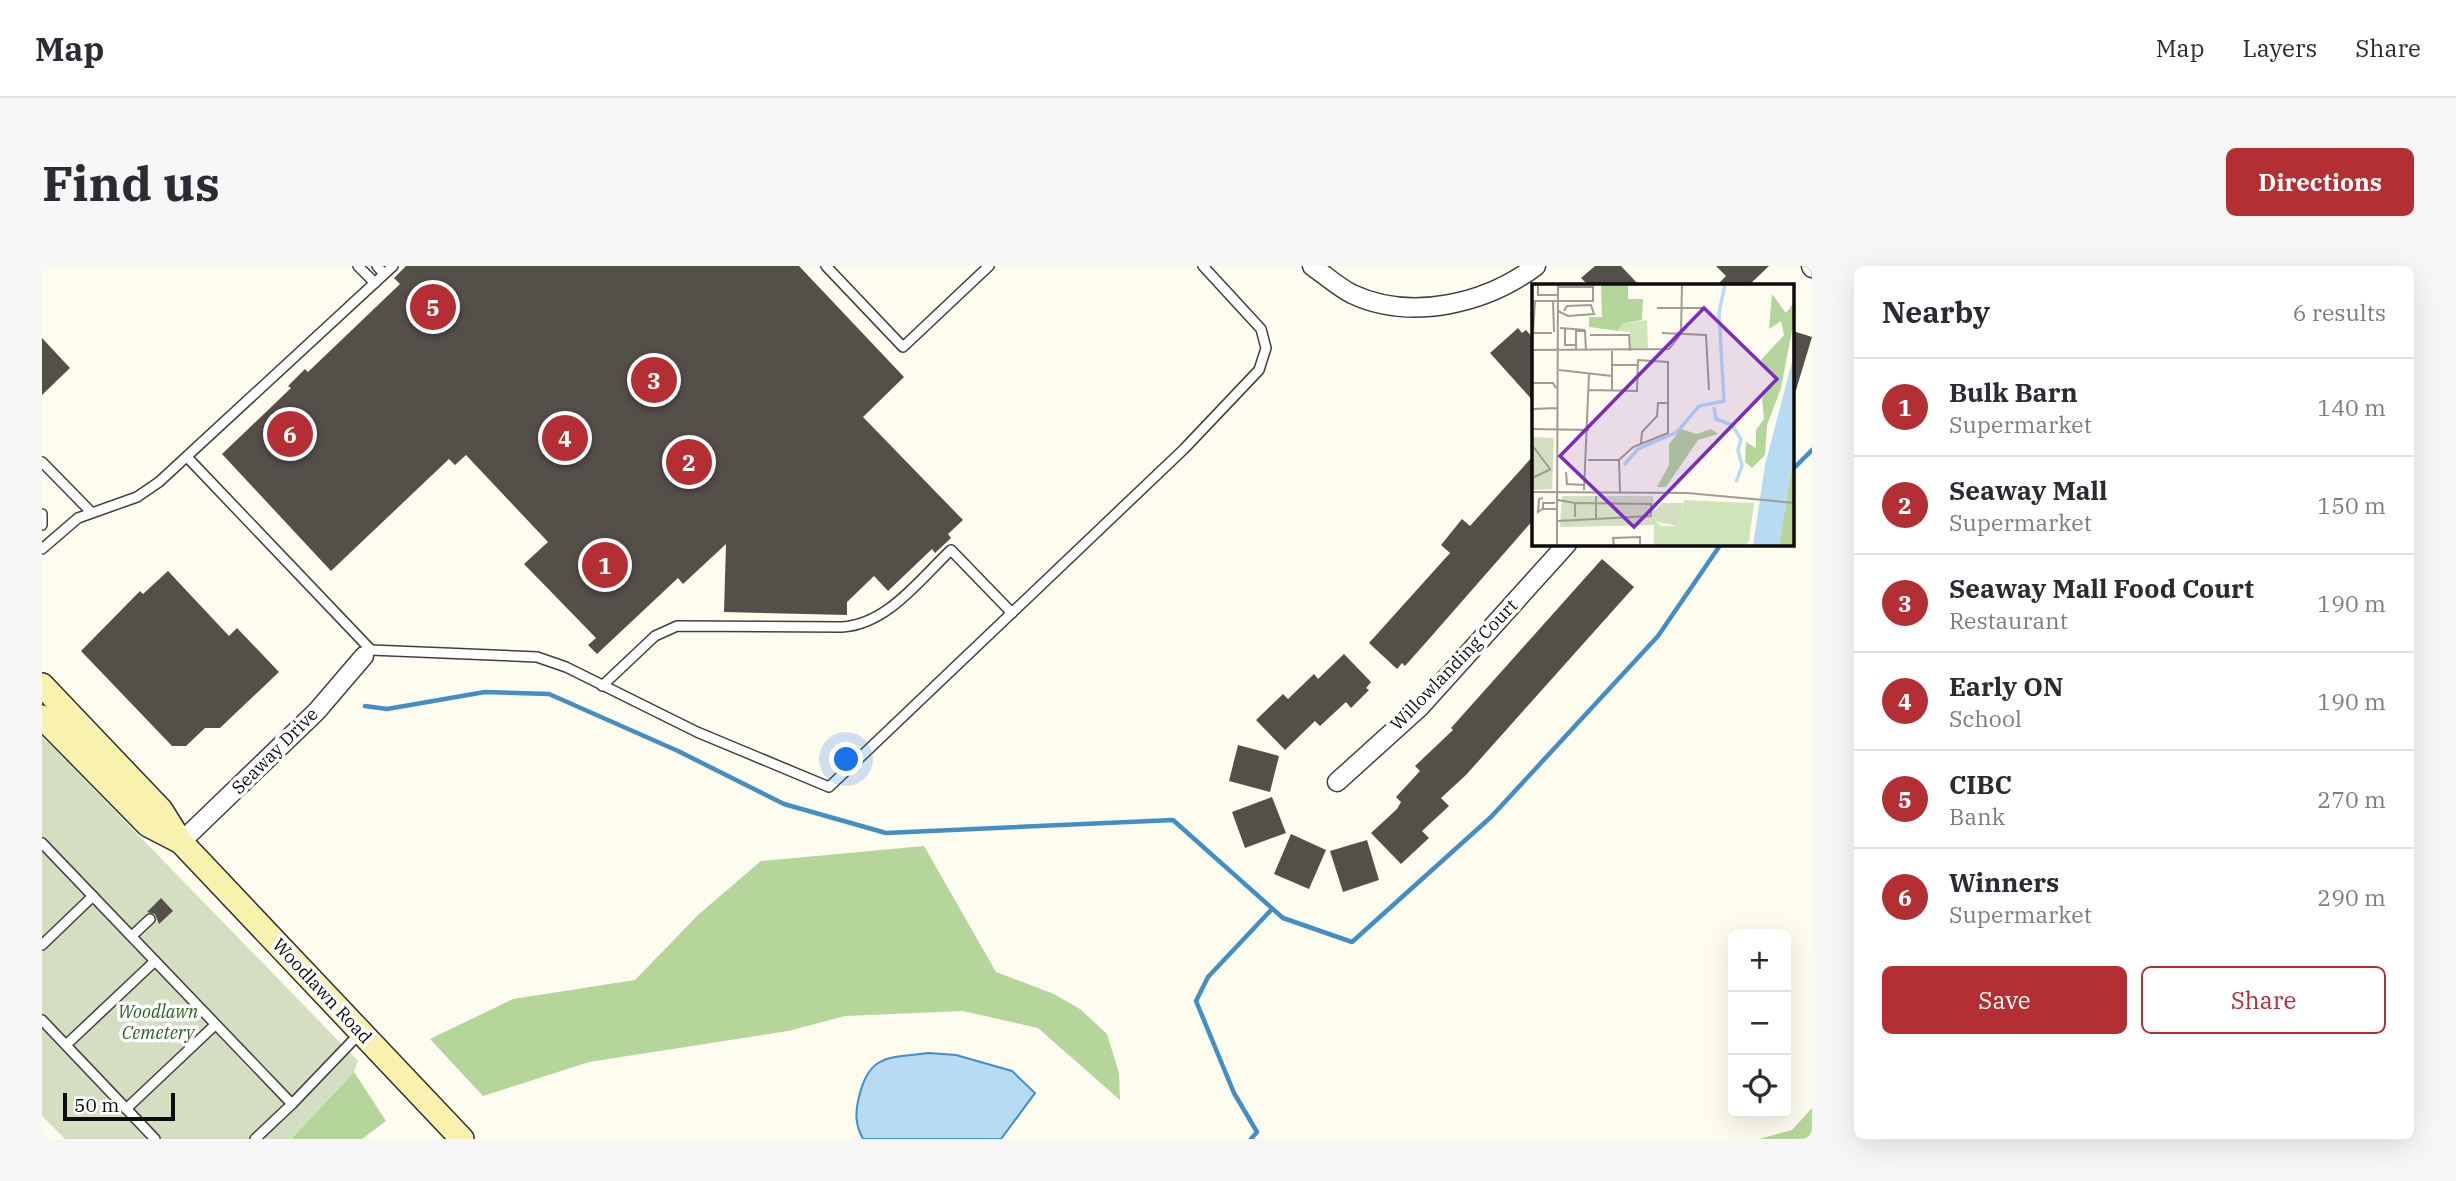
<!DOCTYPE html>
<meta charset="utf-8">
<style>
:root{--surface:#fff;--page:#f7f7f7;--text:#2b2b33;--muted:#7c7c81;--line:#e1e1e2;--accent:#b42f33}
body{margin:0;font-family:"IBM Plex Serif",serif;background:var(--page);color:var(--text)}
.controls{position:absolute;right:21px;bottom:21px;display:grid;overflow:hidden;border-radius:10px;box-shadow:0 7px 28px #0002}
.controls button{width:63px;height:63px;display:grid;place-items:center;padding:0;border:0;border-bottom:2px solid var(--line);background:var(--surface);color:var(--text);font:35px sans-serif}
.scale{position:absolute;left:21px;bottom:18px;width:112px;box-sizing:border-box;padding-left:7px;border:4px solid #0d0d0d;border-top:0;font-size:19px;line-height:24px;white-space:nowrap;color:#0d0d0d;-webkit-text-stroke:5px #fff;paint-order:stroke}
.you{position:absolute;left:805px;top:494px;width:24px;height:24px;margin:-18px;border:5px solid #fff;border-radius:50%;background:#1a73e8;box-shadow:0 0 0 10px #1a73e833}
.badge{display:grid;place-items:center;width:46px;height:46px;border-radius:50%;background:var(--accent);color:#fff;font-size:23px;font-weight:700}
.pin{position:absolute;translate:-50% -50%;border:4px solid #fff;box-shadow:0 2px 7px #0006}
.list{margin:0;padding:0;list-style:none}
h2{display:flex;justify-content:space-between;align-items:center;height:91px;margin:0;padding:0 28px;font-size:30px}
h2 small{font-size:23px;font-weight:400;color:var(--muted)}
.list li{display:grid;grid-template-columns:46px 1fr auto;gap:21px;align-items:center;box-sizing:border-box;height:98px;padding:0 28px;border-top:2px solid var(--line)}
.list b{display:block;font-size:26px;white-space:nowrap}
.list p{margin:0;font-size:23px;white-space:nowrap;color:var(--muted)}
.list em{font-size:23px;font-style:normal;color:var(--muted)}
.actions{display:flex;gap:14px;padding:21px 28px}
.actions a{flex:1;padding:16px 0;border:2px solid var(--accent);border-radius:10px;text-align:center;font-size:24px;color:var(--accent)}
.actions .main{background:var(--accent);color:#fff}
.icon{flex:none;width:38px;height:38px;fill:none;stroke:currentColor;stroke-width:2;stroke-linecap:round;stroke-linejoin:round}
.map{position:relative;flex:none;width:1770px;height:873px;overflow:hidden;border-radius:10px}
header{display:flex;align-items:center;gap:42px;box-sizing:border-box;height:98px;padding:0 35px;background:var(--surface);border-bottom:2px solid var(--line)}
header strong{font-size:33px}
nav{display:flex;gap:38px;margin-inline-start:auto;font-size:24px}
.intro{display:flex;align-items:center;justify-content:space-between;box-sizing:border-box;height:168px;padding:0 42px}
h1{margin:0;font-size:49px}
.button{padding:18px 32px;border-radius:10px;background:var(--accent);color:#fff;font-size:24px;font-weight:700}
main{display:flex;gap:42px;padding:0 42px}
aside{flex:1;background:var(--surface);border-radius:10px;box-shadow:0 7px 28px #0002}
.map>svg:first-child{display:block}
</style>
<header>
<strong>Map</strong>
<nav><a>Map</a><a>Layers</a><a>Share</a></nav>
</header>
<div class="intro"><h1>Find us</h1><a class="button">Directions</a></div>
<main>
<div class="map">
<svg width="1770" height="873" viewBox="0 0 1770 873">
<rect width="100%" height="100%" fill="#fefbef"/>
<g fill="#b4d69b">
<path d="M882,580L954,706L1012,728L1038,743L1065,768L1077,807L1078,834L996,762L921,745L803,750L746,765L547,796L441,830L388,773L471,733L593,714L657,648L719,595Z"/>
<path d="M312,806L344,855L320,873H249Z"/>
<path d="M1770,842V873H1717L1750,864Z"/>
</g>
<path fill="#d4dec1" d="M0,470L316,795L312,806L249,873H23L0,850Z"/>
<path fill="#b7dbf2" stroke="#438ec4" stroke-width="2" d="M887,787L914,789L970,805L993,827L959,873H821C813,858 813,847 817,831C827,787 848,792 887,787Z"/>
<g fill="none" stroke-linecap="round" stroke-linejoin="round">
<g stroke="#438ec4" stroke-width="4.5">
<path d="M1751,203L1770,184"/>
<path d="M323,440L345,443L443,426L507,428L636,485L742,538L844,567L1131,554L1241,652L1310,676L1449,551L1616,370L1679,278"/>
<path d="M1209,873L1215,866L1192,827L1154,735L1166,711L1230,643"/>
</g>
</g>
<g fill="#554f4a">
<path d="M364,0H757L862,111L821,151L921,254L906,268L909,272L893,287L890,283L846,325L832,310L805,336V349L682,346L684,278L641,318L636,312L555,388L546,379L554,372L482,298L506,276L424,189L413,199L407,193L289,305L180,188L249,122L246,120L263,103L266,106L358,18L352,12Z"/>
<path d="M1553,0H1579L1597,19H1546L1539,12Z"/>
<path d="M1674,0H1727L1707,19H1675L1684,10Z"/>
<path d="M1476,62L1480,67L1484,64L1492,73V136L1448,87Z"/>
<path d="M1751,65L1770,71L1754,124H1751Z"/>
<path d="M0,72L28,102L0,129Z"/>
<path d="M1492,189V253L1387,373L1363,400L1360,397L1355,403L1327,377L1408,287L1399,279L1420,253L1428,260Z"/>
<path d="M1560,293L1592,321L1424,509L1399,532L1407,540L1380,565L1387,572L1359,598L1329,567L1355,543L1359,536L1354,531L1378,505L1373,500L1411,464L1409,462Z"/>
<path d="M126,305L187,370L195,362L237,406L178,462H163L144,480H130L39,385L98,325L101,328Z"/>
<path d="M1302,388L1329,416L1324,422L1327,424L1309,442L1304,436L1278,460L1273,455L1243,484L1214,454L1241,428L1246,433L1272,408L1276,413Z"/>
<path d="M1196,479L1237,490L1228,526L1187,515Z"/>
<path d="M1230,531L1244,567L1203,582L1190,546Z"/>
<path d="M1249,568L1284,584L1267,623L1232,608Z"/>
<path d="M1325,574L1337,614L1301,626L1288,585Z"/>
<path d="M119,632L131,645L117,658L113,648L105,646Z"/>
</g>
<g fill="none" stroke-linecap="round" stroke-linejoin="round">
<defs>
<g id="lane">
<path d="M316,0L333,17"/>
<path d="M335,0L342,8"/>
<path d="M784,0L861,81L947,0"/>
<path d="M145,191L329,384L326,387"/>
<path d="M0,196L48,245"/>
<path d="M0,248V259"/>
<path d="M0,283L36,252L95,231L117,216L351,0"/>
<path d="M329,384L495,391L524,401L655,466L787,521L1142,183L1217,104L1224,82L1219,63L1161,0"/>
<path d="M560,420L613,370L635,360L800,361C846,358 878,313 909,284L970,347"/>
<path d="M0,577L250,838L213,873"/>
<path d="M91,669L108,653"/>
<path d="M0,679L51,630"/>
<path d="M0,754L113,873"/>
<path d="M24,779L113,695"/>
<path d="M250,838L319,766"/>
<path d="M84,843L173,759"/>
</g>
<g id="street">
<path d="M1270,0C1283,9 1296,21 1310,28C1370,56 1445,37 1494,0"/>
<path d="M1769,0L1770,2"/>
<path d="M1295,516L1378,441L1525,278"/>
<path d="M139,576L275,445L322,390"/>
</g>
<g id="secondary">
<path d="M0,419L119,544L139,576L420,873"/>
<path d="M0,451L106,559L139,576"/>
</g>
</defs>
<use href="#lane" stroke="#404040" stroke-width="12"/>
<use href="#street" stroke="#404040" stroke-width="21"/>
<use href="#secondary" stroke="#2f2f2f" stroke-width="26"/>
<use href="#lane" stroke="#fff" stroke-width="9"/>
<use href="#street" stroke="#fff" stroke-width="18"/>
<use href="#secondary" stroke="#f9f2ae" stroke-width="23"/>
</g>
<g text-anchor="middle" stroke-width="7" stroke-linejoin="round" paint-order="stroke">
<g font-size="18" fill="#0d0d0d" stroke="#fff">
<text transform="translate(1412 399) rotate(-46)" y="6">Willowlanding Court</text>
<text transform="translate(233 485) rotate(-45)" y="6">Seaway Drive</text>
<text transform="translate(280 725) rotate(47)" y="6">Woodlawn Road</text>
</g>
<g font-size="18" font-style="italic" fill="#2e6122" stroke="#fff">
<text x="116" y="752">Woodlawn<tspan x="116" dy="21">Cemetery</tspan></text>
</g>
</g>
<g transform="translate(1490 18)">
<rect width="262" height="262" fill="#fefbef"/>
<path d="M115,36L116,65L98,64V48L86,47L90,40ZM152,216L222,219L217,257L213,262H122V236L129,242H146Z" fill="#d0e6ba"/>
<path d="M69,0H96V15H111L110,36L90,40L86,47L57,43V33H70ZM240,10L254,29L262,18V36L249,104L235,141L233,171L220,184L213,178L214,158L224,164V146L232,135L230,114L243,95L229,76L252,51L249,37L237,45ZM149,145L165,150L179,145L186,150L166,156L134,203H125L137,181V160ZM262,167V262H247L259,187Z" fill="#b4d69b"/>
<path d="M0,153L22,154L20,205L0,206ZM30,212H121L123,227L129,219H151L146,242L122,237V241L28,243Z" fill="#d4dec1"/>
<path d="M262,70V167L247,262H221L233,181Z" fill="#b7dbf2"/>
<path fill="none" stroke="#b7dbf2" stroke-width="3.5" d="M182,123L184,135L200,141L209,155L206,166L210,182L204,198M92,181L106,165L145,148L167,122L192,117L187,29L193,0"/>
<path fill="none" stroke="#9e9c95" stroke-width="2" d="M6,0V11H26M21,17L22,48M125,24H174M26,27L36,32L62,30L59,21L35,22L32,27M28,44L53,46M33,45V61H44M20,49H1L3,17H61V3H26M130,49L174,51L177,106M58,51H97L98,67M0,66L137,65L149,50L150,0M44,66V47H53L54,67M80,81H105M27,86L80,92M0,99H21L24,104M57,106L105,107L106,76L136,78V149L101,163L87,176M80,107V67M0,125L25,124M0,145L57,146M109,159L110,148L125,132L126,119H136M0,161L18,185M56,176H87L88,208M34,188L35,200L52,201M0,194L19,185M52,206L57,90M0,208L155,209L263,219M26,216L43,219V233M23,219H11V225H26M10,225L6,228L7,215L11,214M64,234V212M25,237L119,232V220L43,219M25,241L26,0M25,262V237M82,262L81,254L108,253V262"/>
<path fill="#7b2cbf" fill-opacity="0.15" stroke="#7b2cbf" stroke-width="3.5" d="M172,24L245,95L102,243L28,172Z"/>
<rect width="262" height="262" fill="none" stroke="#0d0d0d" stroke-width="3.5"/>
</g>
</svg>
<div class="controls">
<button>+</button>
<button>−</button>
<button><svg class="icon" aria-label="locate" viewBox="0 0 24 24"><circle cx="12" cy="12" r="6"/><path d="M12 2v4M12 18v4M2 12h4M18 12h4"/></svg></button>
</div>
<div class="scale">50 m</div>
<div class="you"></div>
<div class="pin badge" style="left:563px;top:299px">1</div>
<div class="pin badge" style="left:647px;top:196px">2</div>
<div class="pin badge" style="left:612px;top:114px">3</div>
<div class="pin badge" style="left:523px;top:172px">4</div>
<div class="pin badge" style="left:391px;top:41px">5</div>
<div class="pin badge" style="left:248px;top:168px">6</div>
</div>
<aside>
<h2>Nearby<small>6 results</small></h2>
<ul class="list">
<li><span class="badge">1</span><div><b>Bulk Barn</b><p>Supermarket</p></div><em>140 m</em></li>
<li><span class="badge">2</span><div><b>Seaway Mall</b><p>Supermarket</p></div><em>150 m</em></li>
<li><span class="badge">3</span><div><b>Seaway Mall Food Court</b><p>Restaurant</p></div><em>190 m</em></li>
<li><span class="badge">4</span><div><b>Early ON</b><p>School</p></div><em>190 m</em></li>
<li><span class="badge">5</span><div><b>CIBC</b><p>Bank</p></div><em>270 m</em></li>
<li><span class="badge">6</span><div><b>Winners</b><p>Supermarket</p></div><em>290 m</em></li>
</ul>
<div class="actions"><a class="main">Save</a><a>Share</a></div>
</aside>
</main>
